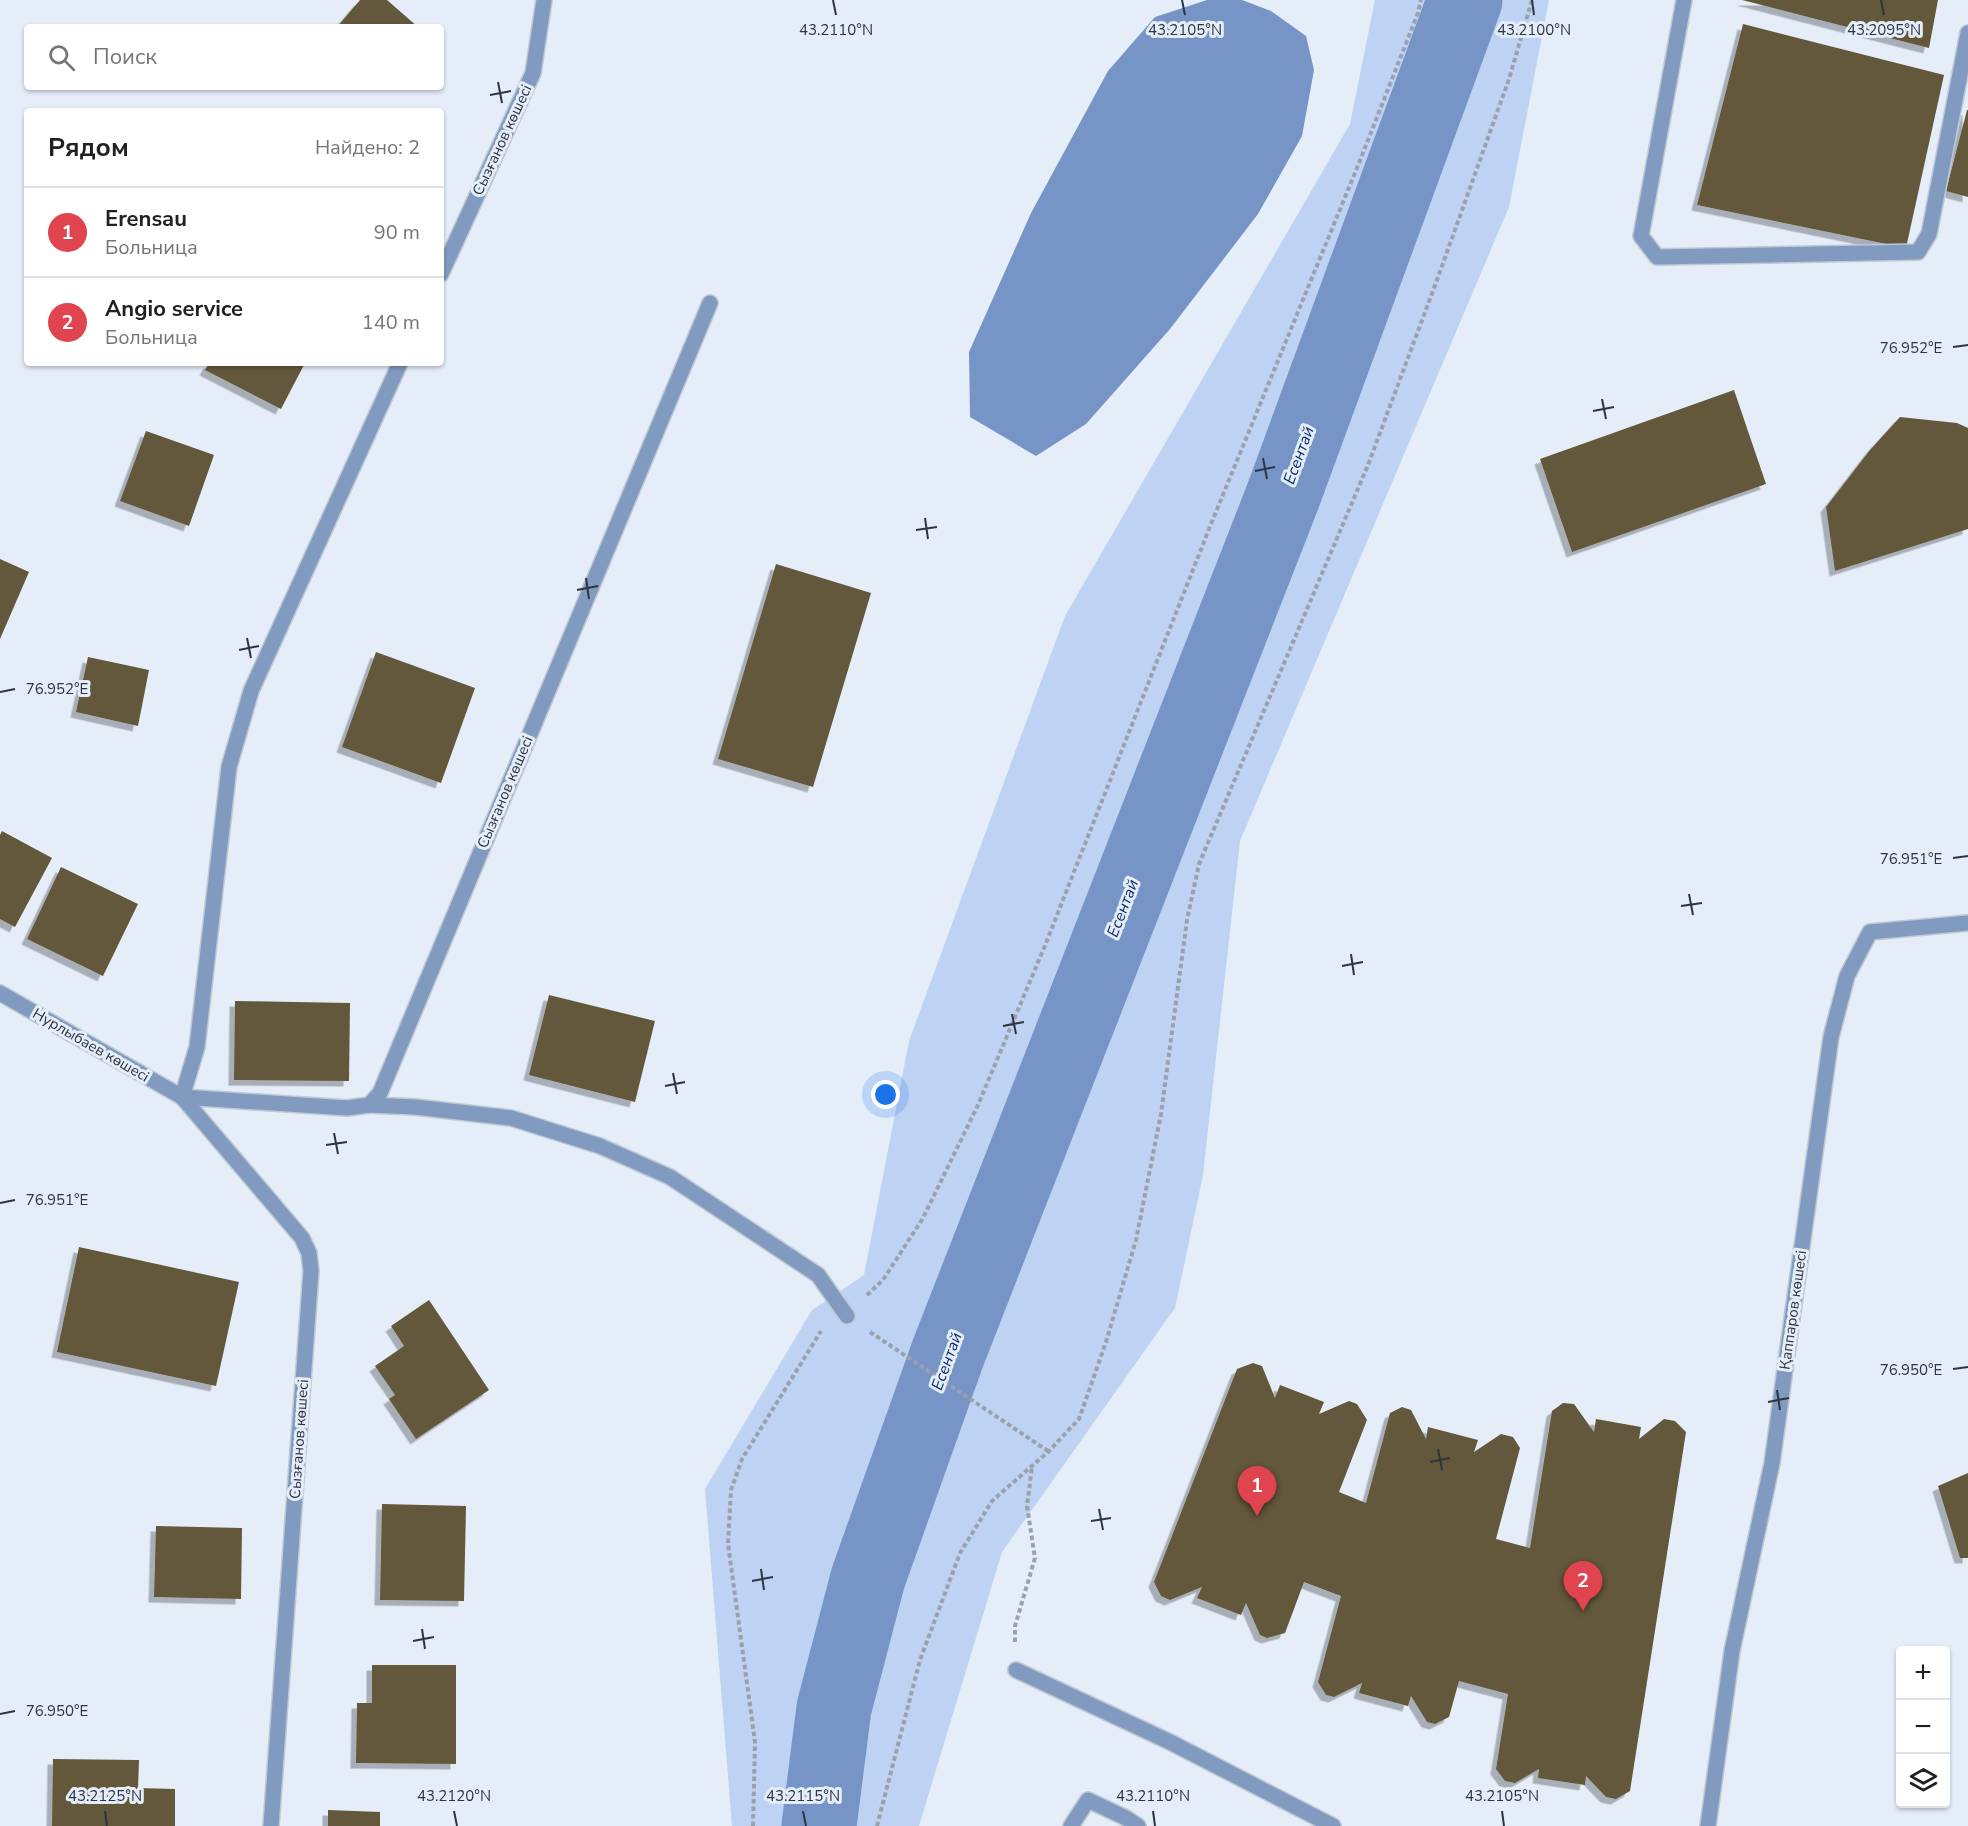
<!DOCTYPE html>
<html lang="ru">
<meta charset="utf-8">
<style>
:root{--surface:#fff;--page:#f2f2f2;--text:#202124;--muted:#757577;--line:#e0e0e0;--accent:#7c3aed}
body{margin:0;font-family:"Nunito Sans",sans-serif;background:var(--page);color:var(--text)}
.controls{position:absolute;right:18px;bottom:18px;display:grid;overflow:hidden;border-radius:6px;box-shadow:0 2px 4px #0004}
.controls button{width:54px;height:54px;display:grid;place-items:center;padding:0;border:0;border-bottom:2px solid var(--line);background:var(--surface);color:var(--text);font:30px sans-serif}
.you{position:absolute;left:886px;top:1095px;width:21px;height:21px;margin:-15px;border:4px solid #fff;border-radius:50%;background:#1a73e8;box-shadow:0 0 0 9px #1a73e833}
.badge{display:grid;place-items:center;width:39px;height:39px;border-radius:50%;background:var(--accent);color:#fff;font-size:20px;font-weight:700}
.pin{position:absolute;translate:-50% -50px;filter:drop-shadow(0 2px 3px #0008)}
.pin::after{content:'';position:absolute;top:32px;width:21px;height:18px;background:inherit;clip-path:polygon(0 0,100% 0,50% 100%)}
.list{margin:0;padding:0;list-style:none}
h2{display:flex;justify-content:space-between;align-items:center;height:78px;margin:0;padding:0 24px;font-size:26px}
h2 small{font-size:20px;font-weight:400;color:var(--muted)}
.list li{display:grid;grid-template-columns:39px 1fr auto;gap:18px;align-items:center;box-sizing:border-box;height:90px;padding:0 24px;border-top:2px solid var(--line)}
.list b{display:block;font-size:22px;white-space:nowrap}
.list p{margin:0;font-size:20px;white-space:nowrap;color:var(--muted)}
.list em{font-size:20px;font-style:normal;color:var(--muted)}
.icon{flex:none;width:33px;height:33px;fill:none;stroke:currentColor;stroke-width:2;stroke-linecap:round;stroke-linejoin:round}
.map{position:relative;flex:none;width:1968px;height:1826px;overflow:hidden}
.search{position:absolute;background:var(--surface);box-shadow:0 2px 4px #0004;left:24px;top:24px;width:420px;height:66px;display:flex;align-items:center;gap:15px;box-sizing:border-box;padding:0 21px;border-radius:6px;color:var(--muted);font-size:22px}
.panel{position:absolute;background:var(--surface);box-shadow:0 2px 4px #0004;left:24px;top:108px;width:420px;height:258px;border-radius:6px}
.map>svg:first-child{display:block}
</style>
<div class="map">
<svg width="1968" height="1826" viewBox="0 0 1968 1826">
<defs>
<filter id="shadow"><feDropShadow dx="-5.5" dy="5.5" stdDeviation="0" flood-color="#0004"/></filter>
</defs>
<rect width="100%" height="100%" fill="#e5edf9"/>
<path fill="#bed2f3" d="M1375,0H1549L1509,207L1240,841L1203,1175L1175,1308L1002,1552L919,1826H732L705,1489L812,1310L864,1275L909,1041L1065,616L1350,124Z"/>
<path fill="#7695c6" d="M1207,0H1242L1271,11L1306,36L1314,70L1302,136L1258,214L1170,329L1086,424L1036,456L970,417L969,352L1031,213L1108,71L1155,17Z"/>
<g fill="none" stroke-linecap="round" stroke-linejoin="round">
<path stroke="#7695c6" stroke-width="75" d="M819,1826L834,1708L868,1578L948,1353L1283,496L1465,0"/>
</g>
<g fill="#63583a" filter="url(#shadow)">
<path d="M360,0H387L418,27H337Z"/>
<path d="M1742,0H1938L1929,48Z"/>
<path d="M1743,24L1944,75L1906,248L1697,205Z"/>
<path d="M1967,110H1968V197L1946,191Z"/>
<path d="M209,363H305L281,409L205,370Z"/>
<path d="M1734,390L1766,484L1572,552L1540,459Z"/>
<path d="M1900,417L1957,423L1968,428V529L1835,571L1826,507L1870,450Z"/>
<path d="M146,431L214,455L189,526L120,501Z"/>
<path d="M0,559L29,572L0,639Z"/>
<path d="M776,564L871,593L813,787L718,759Z"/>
<path d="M376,652L475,688L441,783L342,747Z"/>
<path d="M88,657L149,670L138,726L76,712Z"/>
<path d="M2,831L52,858L15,927L0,919V835Z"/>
<path d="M61,867L138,904L103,976L27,939Z"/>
<path d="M549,995L655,1021L635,1102L529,1075Z"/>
<path d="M235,1001L350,1003L349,1081L234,1080Z"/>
<path d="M79,1247L239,1282L216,1386L57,1352Z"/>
<path d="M429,1300L489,1390L416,1439L389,1399L395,1395L375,1366L404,1346L391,1326Z"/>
<path d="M1253,1363L1262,1366L1275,1398L1280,1385L1324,1402L1319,1414L1349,1401L1357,1404L1367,1420L1339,1492L1366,1503L1390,1413L1402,1407L1411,1410L1426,1439L1428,1427L1478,1440L1474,1452L1501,1434L1513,1437L1520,1448L1496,1539L1530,1548L1552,1411L1563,1403L1574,1404L1594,1432L1596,1419L1641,1427L1639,1439L1664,1419L1675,1421L1686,1432L1630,1791L1616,1799L1606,1797L1586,1776L1585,1785L1538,1778L1539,1769L1515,1783L1505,1781L1496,1769L1508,1694L1459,1681L1449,1717L1435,1724L1427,1722L1411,1696L1408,1706L1359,1693L1362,1683L1334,1697L1326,1695L1318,1682L1341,1596L1304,1582L1285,1633L1267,1638L1260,1635L1246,1603L1241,1615L1197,1598L1202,1587L1170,1600L1161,1596L1154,1582L1237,1369Z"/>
<path d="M1968,1473V1558H1960L1938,1486Z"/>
<path d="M382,1504L466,1506L464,1601L380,1600Z"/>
<path d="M156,1526L242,1528L241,1599L154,1597Z"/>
<path d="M372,1665H456V1764L356,1763L357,1703H372Z"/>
<path d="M53,1759L139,1760L138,1788L175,1789V1826H52Z"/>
<path d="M328,1810L380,1812V1826H328Z"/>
</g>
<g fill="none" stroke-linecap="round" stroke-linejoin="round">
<defs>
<g id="service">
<path d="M1684,0L1641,236L1657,257L1918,252L1929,234L1968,33"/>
<path d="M369,1105L415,1107L511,1118L600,1146L670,1177L818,1275L847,1316"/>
<path d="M1016,1670L1170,1742L1333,1826"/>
<path d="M1071,1826L1088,1800L1126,1818L1138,1826"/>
</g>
<g id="minor">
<path d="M441,274L533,73L544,0"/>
<path d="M0,993L182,1097L302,1238L309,1253L311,1271L271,1826"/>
<path d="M182,1097L347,1108L369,1105L380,1093L710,303"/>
<path d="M182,1097L197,1047L229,767L251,691L400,363"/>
</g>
<path id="tertiary" d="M1708,1826L1732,1651L1772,1463L1831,1037L1847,976L1870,932L1968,923"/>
</defs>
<use href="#service" stroke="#c0c8d4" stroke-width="18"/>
<use href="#minor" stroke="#c0c8d4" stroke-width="18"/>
<use href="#tertiary" stroke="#c0c8d4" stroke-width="18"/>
<g stroke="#99a1ad" stroke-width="4" stroke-dasharray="4.5 3" stroke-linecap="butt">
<path d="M867,1295L883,1280L923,1218L978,1105L1044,948L1211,524L1357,168L1418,13L1421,0"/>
<path d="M870,1332L1048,1451"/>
<path d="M1015,1642V1626L1035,1558L1027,1506L1032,1467"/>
<path d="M753,1826L755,1742L728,1544L731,1490L742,1459L821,1331"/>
<path d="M877,1826L920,1660L960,1553L992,1501L1049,1451L1079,1419L1106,1342L1136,1240L1161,1114L1187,920L1199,864L1368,465L1437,280L1509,79L1532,0"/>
</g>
<use href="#service" stroke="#819ac0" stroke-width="15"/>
<use href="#minor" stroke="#819ac0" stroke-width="15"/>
<use href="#tertiary" stroke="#819ac0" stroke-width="15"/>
</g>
<path fill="none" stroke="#2d3541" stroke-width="2" d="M833,0L836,15M1182,0L1185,15M1532,0L1534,15M1881,0L1884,15M498,82L502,103M490,95L511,91M1953,347L1968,345M1602,399L1606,419M1593,411L1614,407M1263,458L1267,479M1255,471L1275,467M925,518L928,539M916,530L937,527M586,578L589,599M577,590L598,586M247,638L251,658M239,650L259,646M0,692L15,689M1953,858L1968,856M1689,894L1693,915M1681,906L1702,903M1351,954L1354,975M1342,966L1363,962M1012,1014L1016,1034M1003,1026L1024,1022M673,1073L677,1094M665,1086L685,1082M334,1133L338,1154M326,1145L347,1142M0,1203L15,1200M1953,1369L1968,1367M1777,1390L1780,1410M1768,1402L1789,1398M1438,1449L1442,1470M1430,1462L1450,1458M1099,1509L1103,1530M1091,1521L1111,1518M761,1569L764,1590M752,1581L773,1577M422,1629L425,1649M413,1641L434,1637M0,1714L15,1711M105,1811L107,1826M454,1811L457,1826M803,1811L806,1826M1153,1811L1155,1826M1502,1811L1504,1826"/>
<g text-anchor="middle" stroke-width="6" stroke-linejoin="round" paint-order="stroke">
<g font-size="15" fill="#2d3541" stroke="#e5edf9">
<text transform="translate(502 140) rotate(-65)" y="5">Сызғанов көшесі</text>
<text transform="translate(505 792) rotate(-67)" y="5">Сызғанов көшесі</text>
<text transform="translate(91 1045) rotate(30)" y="5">Нурлыбаев көшесі</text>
<text transform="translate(1793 1310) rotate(-82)" y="5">Қаппаров көшесі</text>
<text transform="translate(299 1439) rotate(-86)" y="5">Сызғанов көшесі</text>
</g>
<g font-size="16" font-style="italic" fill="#062b66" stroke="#e5edf9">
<text transform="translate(1298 455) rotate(-70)" y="6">Есентай</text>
<text transform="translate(1122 908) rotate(-69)" y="6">Есентай</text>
<text transform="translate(946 1361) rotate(-70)" y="6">Есентай</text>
</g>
</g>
<g font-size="15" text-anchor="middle" fill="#2d3541" stroke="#e5edf9" stroke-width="6" stroke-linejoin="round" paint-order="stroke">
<text x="836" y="35">43.2110°N</text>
<text x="1185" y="35">43.2105°N</text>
<text x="1534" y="35">43.2100°N</text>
<text x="1884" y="35">43.2095°N</text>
<text x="1911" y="353">76.952°E</text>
<text x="57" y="694">76.952°E</text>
<text x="1911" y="864">76.951°E</text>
<text x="57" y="1205">76.951°E</text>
<text x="1911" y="1375">76.950°E</text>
<text x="57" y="1716">76.950°E</text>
<text x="105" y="1801">43.2125°N</text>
<text x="454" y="1801">43.2120°N</text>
<text x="803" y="1801">43.2115°N</text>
<text x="1153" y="1801">43.2110°N</text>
<text x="1502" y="1801">43.2105°N</text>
</g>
</svg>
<div class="controls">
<button>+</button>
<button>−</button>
<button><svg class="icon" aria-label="layers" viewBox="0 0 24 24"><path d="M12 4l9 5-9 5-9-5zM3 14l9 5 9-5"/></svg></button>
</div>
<div class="you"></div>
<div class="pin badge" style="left:1257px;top:1516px;background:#e0444e">1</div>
<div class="pin badge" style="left:1583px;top:1611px;background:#e0444e">2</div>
<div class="search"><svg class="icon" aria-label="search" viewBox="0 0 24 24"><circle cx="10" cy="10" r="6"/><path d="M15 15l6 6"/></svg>Поиск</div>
<section class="panel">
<h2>Рядом<small>Найдено: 2</small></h2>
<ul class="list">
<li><span class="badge" style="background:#e0444e">1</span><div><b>Erensau</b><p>Больница</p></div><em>90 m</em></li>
<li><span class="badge" style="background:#e0444e">2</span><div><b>Angio service</b><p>Больница</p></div><em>140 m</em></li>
</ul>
</section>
</div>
